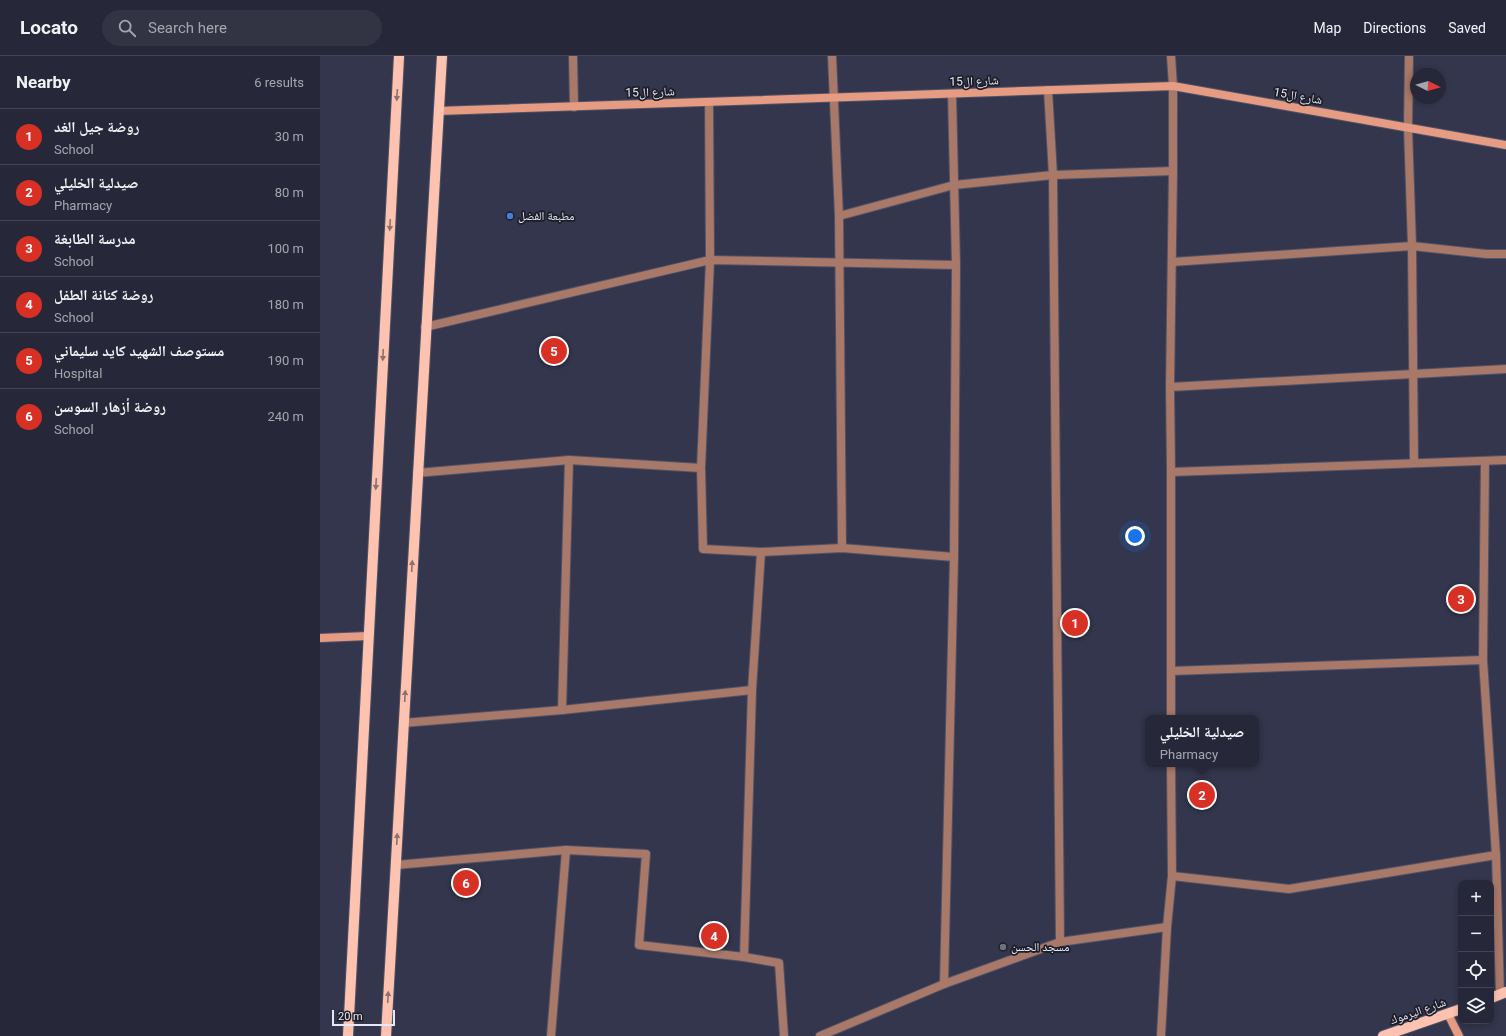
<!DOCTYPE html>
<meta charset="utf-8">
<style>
:root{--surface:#262839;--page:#323444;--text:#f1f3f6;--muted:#a4a6ae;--line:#424453;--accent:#d93025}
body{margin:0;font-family:Roboto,"Noto Naskh Arabic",sans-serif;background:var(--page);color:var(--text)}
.controls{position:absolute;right:12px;bottom:12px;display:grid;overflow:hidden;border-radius:8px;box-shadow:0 2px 6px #0003}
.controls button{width:36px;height:36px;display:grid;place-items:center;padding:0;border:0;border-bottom:1px solid var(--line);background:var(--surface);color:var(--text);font:20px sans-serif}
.compass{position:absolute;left:1090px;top:12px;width:36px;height:36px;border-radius:50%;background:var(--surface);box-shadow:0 2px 6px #0003;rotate:95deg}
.scale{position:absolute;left:12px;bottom:10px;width:63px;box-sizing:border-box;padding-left:4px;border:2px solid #e6e8f7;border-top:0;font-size:11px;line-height:14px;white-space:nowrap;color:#e6e8f7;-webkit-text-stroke:3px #1d1e28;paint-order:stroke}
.you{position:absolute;left:815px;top:480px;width:14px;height:14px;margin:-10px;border:3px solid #fff;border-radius:50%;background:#1a73e8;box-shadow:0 0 0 6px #1a73e833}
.badge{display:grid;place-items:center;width:26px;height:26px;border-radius:50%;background:var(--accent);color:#fff;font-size:13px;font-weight:700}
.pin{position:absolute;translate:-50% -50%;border:2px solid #fff;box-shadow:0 1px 4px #0006}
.popup{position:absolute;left:825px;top:659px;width:114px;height:52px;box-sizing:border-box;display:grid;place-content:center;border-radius:8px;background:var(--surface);filter:drop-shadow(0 1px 3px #0005);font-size:13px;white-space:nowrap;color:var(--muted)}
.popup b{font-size:15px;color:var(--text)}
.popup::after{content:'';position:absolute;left:50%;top:100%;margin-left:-8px;border:8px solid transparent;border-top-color:var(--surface)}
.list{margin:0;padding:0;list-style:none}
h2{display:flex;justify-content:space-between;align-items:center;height:52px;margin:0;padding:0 16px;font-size:17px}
h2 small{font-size:13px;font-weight:400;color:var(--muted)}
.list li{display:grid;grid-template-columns:26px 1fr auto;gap:12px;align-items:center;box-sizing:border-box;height:56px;padding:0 16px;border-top:1px solid var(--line)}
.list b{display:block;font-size:15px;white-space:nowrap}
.list p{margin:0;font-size:13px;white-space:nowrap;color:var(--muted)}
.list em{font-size:13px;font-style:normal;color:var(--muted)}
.icon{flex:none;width:22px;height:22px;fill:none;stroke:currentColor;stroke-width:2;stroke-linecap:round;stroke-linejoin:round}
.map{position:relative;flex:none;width:1186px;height:980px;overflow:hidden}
header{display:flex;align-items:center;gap:24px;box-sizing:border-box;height:56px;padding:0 20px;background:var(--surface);border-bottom:1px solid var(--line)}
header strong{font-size:19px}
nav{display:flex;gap:22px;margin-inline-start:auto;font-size:14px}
.search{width:280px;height:36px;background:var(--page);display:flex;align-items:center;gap:10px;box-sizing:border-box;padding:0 14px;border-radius:22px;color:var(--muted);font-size:15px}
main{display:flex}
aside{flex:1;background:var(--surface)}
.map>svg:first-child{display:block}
</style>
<header>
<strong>Locato</strong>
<div class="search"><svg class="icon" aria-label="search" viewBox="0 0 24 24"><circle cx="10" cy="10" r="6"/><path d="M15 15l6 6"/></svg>Search here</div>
<nav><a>Map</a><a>Directions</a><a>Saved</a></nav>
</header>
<main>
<aside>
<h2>Nearby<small>6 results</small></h2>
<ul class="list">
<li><span class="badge">1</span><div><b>روضة جيل الغد</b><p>School</p></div><em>30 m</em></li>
<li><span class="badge">2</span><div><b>صيدلية الخليلي</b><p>Pharmacy</p></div><em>80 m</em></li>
<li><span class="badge">3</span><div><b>مدرسة الطابغة</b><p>School</p></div><em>100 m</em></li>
<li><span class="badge">4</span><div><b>روضة كنانة الطفل</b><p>School</p></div><em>180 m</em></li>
<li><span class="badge">5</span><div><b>مستوصف الشهيد كايد سليماني</b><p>Hospital</p></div><em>190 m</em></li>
<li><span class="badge">6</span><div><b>روضة أزهار السوسن</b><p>School</p></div><em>240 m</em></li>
</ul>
</aside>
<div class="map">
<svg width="1186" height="980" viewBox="0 0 1186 980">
<rect width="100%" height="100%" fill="#33364c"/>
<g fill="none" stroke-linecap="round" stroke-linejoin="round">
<defs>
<g id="street">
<path d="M253,0L254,51"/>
<path d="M512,0L519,160L522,492"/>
<path d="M1089,0L1088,72L1092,190L1094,407"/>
<path d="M728,34L733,119L740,886"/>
<path d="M389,46L390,204L381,412L383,493L441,496L522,492L634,501"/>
<path d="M519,160L634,129L733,119L853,115"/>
<path d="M852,206L1092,190L1166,198H1186"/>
<path d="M105,271L390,204L636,209"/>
<path d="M850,331L1186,313"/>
<path d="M1165,405L1163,604L1176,799L1180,938"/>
<path d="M851,416L1186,404"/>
<path d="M97,417L249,404L381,412"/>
<path d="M441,496L432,634L424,901L459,907L464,980"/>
<path d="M851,615L1163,604"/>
<path d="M242,654L249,404"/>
<path d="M851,662V416L850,331L853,115V30L851,0"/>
<path d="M83,667L242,654L432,634"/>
<path d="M76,809L246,794L326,798L319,889L424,901"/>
<path d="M852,820L969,833L1176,799"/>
<path d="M624,928L634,501L636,209L632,38"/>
<path d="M231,980L246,794"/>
<path d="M500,980L624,928L740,886L847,871"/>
<path d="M841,980L847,871L852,820L851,708"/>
</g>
<g id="secondary">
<path d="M118,55L853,30L1186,89"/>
<path d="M0,582L48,580"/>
<path d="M1128,958L1139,980"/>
</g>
<g id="primary">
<path d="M1171,942L1186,936"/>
<path d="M28,980L79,0"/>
<path d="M66,980L122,0"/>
<path d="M1063,980L1141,953"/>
</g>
</defs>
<use href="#street" stroke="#505267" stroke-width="10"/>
<use href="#secondary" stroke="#505267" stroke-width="10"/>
<use href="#primary" stroke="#505267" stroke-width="12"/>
<use href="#street" stroke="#a87869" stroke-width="8"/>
<use href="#secondary" stroke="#e69b83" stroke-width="8"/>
<use href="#primary" stroke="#fdc3b0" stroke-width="10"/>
</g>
<defs><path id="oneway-solid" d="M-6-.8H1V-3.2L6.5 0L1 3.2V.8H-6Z"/></defs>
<g fill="#8d706c">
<use href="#oneway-solid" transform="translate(77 39) rotate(94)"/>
<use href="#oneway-solid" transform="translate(70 169) rotate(93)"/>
<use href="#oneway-solid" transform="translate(63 299) rotate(93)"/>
<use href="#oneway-solid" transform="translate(56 428) rotate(93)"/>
<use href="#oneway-solid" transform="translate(92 510) rotate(-87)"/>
<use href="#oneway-solid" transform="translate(85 640) rotate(-87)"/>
<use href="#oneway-solid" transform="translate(77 783) rotate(-87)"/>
<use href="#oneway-solid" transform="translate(68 941) rotate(-87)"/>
</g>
<circle fill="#3f7fe0" stroke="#1d1e28" stroke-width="1.5" cx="190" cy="160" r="4"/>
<circle fill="#6b7280" stroke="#1d1e28" stroke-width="1.5" cx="683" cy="891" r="4"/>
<g text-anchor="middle" stroke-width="3.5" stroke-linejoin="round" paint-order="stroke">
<g font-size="12" fill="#e6e8f7" stroke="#1d1e28">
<text transform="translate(654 25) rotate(-2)" y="4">شارع ال15</text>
<text transform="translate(330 36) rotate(-2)" y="4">شارع ال15</text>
<text transform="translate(978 40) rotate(10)" y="4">شارع ال15</text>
<text transform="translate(1098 955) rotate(-19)" y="4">شارع اليرموك</text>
</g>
<g font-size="12" fill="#e6e8f7" stroke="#1d1e28" text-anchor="start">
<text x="198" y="164">مطبعة الفضل</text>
<text x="691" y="895">مسجد الحسن</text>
</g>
</g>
</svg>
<div class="controls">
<button>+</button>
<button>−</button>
<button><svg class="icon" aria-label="locate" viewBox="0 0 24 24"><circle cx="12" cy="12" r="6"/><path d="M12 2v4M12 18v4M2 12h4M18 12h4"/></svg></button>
<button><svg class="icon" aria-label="layers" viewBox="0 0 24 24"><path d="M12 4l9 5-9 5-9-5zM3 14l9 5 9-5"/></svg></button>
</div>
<svg class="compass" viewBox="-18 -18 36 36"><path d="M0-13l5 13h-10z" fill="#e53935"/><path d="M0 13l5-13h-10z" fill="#a4a6ae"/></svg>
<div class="scale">20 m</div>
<div class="you"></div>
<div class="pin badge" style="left:755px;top:567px">1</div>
<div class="pin badge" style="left:882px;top:739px">2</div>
<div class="popup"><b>صيدلية الخليلي</b>Pharmacy</div>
<div class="pin badge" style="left:1141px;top:543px">3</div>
<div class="pin badge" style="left:394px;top:880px">4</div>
<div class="pin badge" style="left:234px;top:295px">5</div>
<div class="pin badge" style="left:146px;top:827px">6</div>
</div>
</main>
